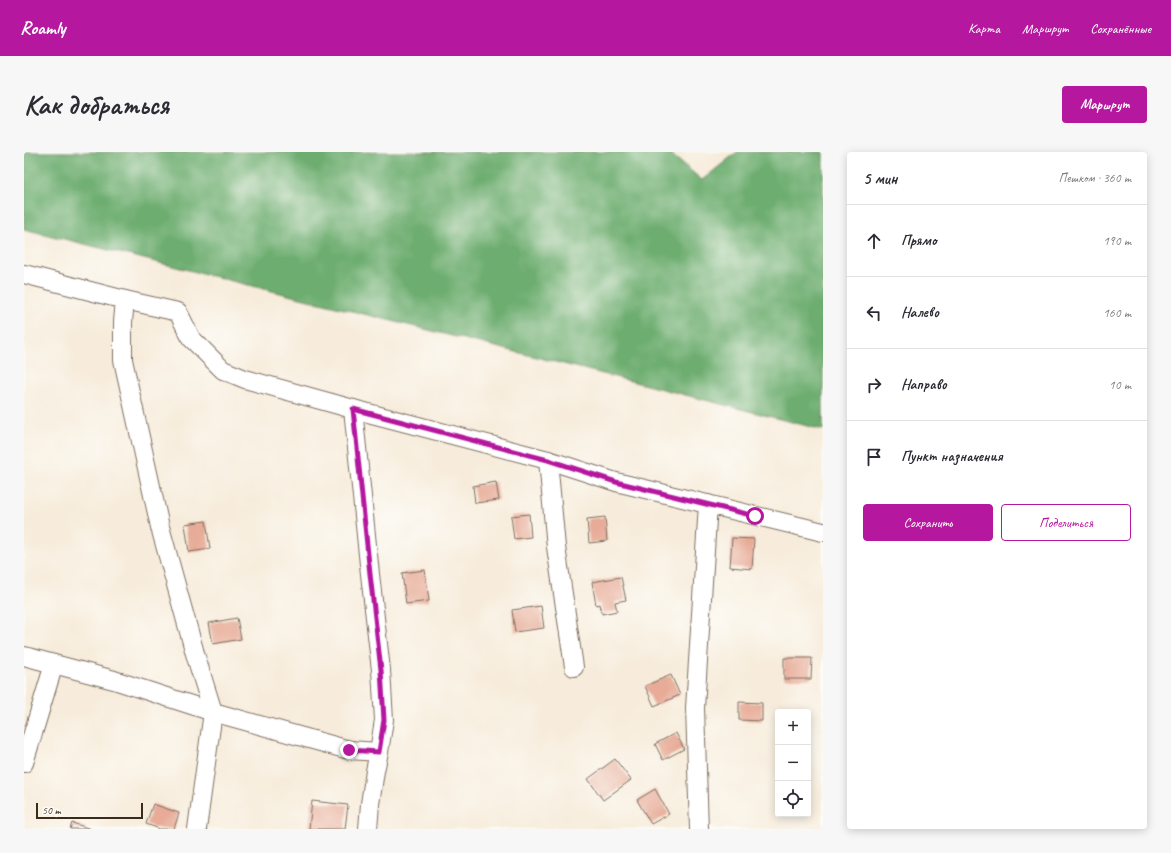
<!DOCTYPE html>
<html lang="ru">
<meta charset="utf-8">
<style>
:root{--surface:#fff;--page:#f7f7f7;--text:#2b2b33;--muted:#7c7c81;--line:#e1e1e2;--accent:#b5179e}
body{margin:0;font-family:Caveat,sans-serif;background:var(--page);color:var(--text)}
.controls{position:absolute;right:12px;bottom:12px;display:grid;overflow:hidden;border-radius:4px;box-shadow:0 2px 10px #0003}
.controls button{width:36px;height:36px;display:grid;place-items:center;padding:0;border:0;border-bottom:1px solid var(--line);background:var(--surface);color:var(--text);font:20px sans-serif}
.scale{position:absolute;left:12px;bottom:10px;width:107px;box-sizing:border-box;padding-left:4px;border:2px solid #3b2a1e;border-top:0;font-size:11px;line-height:14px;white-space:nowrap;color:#3b2a1e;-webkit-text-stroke:3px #fdfcf7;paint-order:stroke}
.stop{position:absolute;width:12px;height:12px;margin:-9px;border:3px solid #b5179e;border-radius:50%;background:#fff}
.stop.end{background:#b5179e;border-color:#fff;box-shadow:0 1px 4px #0008}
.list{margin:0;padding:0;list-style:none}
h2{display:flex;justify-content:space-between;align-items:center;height:52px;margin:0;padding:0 16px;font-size:17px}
h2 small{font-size:13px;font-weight:400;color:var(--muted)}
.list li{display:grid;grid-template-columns:26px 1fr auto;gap:12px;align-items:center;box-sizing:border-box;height:72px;padding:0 16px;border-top:1px solid var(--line)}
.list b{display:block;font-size:15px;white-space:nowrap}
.list em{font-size:13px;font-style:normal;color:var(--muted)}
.actions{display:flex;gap:8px;padding:12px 16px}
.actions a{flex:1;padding:9px 0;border:1px solid var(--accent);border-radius:4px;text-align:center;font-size:14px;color:var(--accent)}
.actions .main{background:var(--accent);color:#fff}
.icon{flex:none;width:22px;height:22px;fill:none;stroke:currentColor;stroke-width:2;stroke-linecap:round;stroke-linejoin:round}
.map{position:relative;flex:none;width:799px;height:677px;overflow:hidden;border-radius:4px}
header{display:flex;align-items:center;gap:24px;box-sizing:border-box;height:56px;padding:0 20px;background:var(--accent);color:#fff}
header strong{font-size:19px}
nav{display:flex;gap:22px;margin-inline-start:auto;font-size:14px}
.intro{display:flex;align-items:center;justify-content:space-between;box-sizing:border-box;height:96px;padding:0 24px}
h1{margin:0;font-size:28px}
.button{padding:10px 18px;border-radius:4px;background:var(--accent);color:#fff;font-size:14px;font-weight:700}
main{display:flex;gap:24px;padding:0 24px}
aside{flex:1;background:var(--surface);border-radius:4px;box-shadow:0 2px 10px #0003}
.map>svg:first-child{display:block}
</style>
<header>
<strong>Roamly</strong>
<nav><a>Карта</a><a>Маршрут</a><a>Сохранённые</a></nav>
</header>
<div class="intro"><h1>Как добраться</h1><a class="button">Маршрут</a></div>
<main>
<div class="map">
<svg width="799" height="677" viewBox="0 0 799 677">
<rect width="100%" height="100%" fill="#fdfcf7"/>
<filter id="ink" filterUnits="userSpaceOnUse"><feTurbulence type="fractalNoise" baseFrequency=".025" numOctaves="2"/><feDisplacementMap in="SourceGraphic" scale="8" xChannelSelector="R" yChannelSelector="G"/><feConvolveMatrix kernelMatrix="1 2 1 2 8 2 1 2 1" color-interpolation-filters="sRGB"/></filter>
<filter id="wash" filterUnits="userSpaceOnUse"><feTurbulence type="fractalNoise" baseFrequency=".012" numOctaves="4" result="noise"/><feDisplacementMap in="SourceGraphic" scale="16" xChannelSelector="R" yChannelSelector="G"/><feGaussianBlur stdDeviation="0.9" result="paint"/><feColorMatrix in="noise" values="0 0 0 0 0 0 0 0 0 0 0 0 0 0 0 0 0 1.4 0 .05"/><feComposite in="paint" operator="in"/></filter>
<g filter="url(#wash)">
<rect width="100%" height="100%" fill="#f7ecdb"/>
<path fill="#6dad6f" stroke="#546c46" d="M0,0H643L648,3L678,28L713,0H799V278L516,206L0,77Z"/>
<g id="blocks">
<g fill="#e7ab97">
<path d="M472,330L475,348L451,351L449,334Z"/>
<path d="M505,362L507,385L490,387L487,364Z"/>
<path d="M581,365L583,389L565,391L563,367Z"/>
<path d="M182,369L186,397L165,400L161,372Z"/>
<path d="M708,386L730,387L728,417L706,415Z"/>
<path d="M401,418L405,449L382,452L378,421Z"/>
<path d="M597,425L602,448L591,450L593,459L578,462L576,452L572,453L568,430Z"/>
<path d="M517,454L520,476L491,480L488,458Z"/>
<path d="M213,466L217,487L189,492L185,471Z"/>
<path d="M760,506H788L787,527H760Z"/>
<path d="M647,523L656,543L630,554L621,534Z"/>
<path d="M715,550L738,551V569L715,568Z"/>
<path d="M652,581L660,597L639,608L631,592Z"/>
<path d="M591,607L607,628L579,648L564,627Z"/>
<path d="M631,637L645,662L627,672L613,648Z"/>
<path d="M288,649L324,653L321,677H285Z"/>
<path d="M129,652L155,661L150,677H136L122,672Z"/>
<path d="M48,671L67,677H46Z"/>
</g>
</g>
</g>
<g filter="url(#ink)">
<use href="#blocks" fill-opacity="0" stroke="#7d6e60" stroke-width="1"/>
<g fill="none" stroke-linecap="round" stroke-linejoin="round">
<defs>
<g id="minor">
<path d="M0,122L101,148L154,160L167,186L199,218L221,227L329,257"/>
<path d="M101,148L99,170V208L136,375L172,505L189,560L173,677"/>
<path d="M524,308L532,395L550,515"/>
<path d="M0,504L90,528L189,560L325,598L355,600"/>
<path d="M0,611L30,512"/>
<path d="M344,677L346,652L351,619L355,600L360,568L357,518L346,422L329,257L524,308L592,330L799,380"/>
<path d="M675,677L671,556L684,352"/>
</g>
</defs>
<use href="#minor" stroke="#7d6e60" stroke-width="20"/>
<use href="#minor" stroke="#fff" stroke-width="18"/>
</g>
</g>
<g fill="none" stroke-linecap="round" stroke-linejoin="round" filter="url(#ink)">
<path stroke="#b5179e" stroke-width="5" d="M325,598L355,600L360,568L357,518L346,422L329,257L524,308L592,330L731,364"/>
</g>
</svg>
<div class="controls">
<button>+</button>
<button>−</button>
<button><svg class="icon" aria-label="locate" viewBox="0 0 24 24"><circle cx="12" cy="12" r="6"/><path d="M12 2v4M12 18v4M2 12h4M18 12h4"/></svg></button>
</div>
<div class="scale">50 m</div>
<div class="stop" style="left:731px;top:364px"></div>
<div class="stop end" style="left:325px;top:598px"></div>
</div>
<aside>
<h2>5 мин<small>Пешком · 360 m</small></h2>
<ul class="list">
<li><svg class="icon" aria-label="ahead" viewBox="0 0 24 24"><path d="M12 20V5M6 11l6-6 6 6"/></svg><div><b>Прямо</b></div><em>190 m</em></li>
<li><svg class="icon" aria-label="left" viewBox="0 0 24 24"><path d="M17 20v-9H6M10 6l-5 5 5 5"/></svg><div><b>Налево</b></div><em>160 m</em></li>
<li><svg class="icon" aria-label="right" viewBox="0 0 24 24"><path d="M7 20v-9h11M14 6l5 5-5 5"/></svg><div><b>Направо</b></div><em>10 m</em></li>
<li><svg class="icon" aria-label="arrive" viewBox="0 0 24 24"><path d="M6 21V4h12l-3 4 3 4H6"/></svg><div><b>Пункт назначения</b></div></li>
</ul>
<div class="actions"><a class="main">Сохранить</a><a>Поделиться</a></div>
</aside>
</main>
